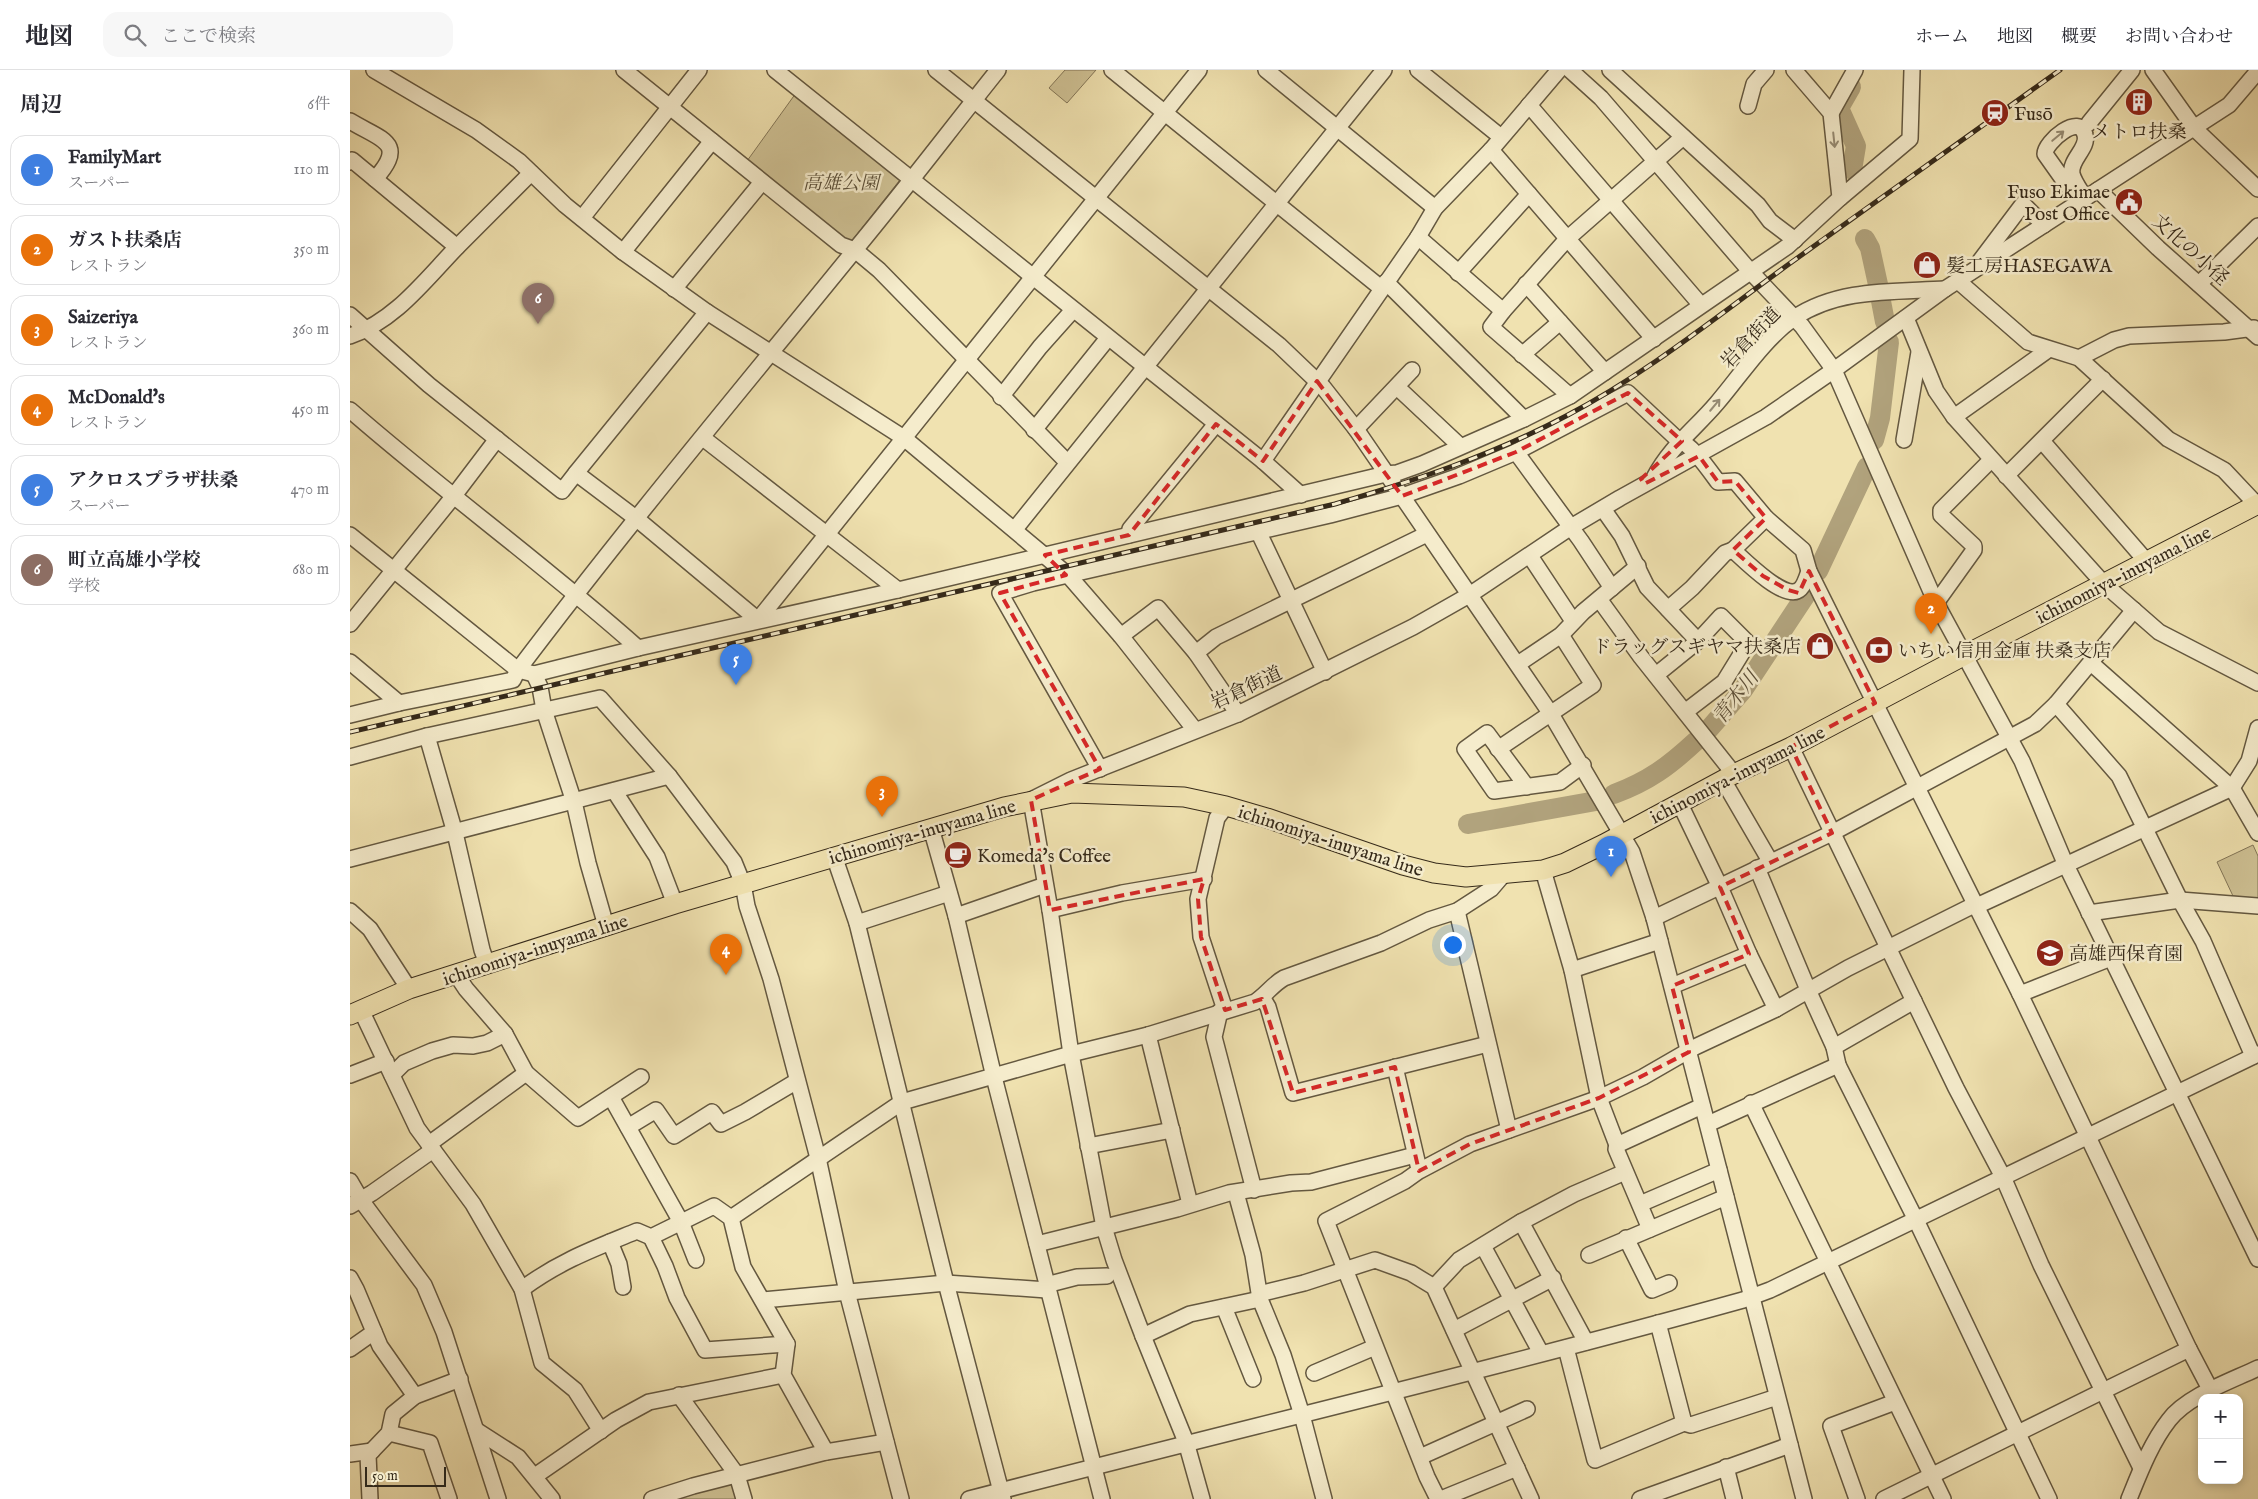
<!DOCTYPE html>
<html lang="ja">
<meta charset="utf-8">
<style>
:root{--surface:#fff;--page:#f7f7f7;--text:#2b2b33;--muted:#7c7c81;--line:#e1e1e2;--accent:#1a73e8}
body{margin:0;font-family:"IM FELL English","Noto Serif JP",serif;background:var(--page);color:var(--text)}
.controls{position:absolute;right:15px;bottom:15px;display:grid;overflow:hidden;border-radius:10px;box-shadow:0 2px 8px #0003}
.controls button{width:45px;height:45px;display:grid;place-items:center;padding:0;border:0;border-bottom:1px solid var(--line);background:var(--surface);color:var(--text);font:25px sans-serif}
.scale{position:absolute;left:15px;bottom:12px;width:81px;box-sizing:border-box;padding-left:5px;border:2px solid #362a1a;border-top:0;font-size:14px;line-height:18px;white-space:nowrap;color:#362a1a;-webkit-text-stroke:4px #f5eccc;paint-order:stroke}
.you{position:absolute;left:1102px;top:874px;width:18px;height:18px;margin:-12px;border:4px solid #fff;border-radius:50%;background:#1a73e8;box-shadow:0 0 0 8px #1a73e833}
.badge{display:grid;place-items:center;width:32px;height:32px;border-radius:50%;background:var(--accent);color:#fff;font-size:16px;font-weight:700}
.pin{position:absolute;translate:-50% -41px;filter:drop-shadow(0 1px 2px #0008)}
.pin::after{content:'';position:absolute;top:26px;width:18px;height:15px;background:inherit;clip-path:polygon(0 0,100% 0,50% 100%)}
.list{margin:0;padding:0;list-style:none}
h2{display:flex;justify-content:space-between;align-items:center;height:65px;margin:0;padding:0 20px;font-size:21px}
h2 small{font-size:16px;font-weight:400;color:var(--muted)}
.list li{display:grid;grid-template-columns:32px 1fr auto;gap:15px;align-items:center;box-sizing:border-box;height:70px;margin:0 10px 10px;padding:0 10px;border:1px solid var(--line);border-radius:15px}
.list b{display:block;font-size:19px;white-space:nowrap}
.list p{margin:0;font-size:16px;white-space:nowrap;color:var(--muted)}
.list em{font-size:16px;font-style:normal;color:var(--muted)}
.icon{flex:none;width:28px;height:28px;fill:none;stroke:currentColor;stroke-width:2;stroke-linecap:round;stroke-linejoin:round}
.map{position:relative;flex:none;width:1908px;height:1429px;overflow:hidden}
header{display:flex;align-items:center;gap:30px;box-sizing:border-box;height:70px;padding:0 25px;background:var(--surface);border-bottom:1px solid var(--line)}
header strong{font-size:24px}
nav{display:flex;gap:28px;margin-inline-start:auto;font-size:18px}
.search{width:350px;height:45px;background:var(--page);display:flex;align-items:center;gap:12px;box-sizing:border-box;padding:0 18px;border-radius:15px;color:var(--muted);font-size:19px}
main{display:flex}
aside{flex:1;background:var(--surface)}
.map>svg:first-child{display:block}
</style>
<header>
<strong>地図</strong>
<div class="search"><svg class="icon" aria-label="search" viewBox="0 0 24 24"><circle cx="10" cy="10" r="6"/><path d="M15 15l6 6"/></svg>ここで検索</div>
<nav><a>ホーム</a><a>地図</a><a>概要</a><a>お問い合わせ</a></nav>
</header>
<main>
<aside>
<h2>周辺<small>6件</small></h2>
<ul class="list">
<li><span class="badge" style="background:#3f7fe0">1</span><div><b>FamilyMart</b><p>スーパー</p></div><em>110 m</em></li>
<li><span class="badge" style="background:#e8710a">2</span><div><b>ガスト扶桑店</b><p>レストラン</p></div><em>350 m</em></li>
<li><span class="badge" style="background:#e8710a">3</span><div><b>Saizeriya</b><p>レストラン</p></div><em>360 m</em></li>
<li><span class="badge" style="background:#e8710a">4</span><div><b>McDonald's</b><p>レストラン</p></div><em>450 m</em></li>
<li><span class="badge" style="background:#3f7fe0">5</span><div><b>アクロスプラザ扶桑</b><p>スーパー</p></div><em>470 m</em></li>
<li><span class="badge" style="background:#8d6e63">6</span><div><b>町立高雄小学校</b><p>学校</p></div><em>680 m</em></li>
</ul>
</aside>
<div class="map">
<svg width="1908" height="1429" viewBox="0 0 1908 1429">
<rect width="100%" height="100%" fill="#f0e2b0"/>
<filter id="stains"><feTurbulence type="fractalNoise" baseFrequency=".004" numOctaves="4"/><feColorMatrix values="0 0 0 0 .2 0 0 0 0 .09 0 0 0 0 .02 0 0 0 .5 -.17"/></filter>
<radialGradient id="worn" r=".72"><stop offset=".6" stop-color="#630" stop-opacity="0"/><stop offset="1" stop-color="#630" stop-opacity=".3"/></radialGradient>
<g fill="#d0c396" stroke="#837658">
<path d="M715,0H746L717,33L699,18Z"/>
<path d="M446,23L553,106L500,173L397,91Z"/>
<path d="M1903,775L1908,786V829L1883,826L1867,792Z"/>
<path d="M384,1413L388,1429H321Z"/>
</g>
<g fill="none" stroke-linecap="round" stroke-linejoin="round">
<g stroke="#b1a37d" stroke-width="20">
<path d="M1501,17L1489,38L1506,76L1502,100"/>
<path d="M1515,169L1520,178L1529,219"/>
<path d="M1531,231L1535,252"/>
<path d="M1524,370L1530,348L1539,272"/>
<path d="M1468,501L1517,397"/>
<path d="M1359,659L1393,620L1459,520"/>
<path d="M1264,724C1299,711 1319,696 1346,671"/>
<path d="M1118,754L1246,731"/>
</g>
<defs>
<g id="minor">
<path d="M24,0L126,60L169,91L215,135L273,182L357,242L554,368L719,506L771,566L845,660"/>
<path d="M274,0L491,175L505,180L529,200L717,392"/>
<path d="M425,0L913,391L951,425"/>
<path d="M586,0L929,275L973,317L1006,359L1201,644L1282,782L1304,848L1454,1429"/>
<path d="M762,0L1031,218"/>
<path d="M916,0L1085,138"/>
<path d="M1068,0L1151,67"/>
<path d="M1220,0L1251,28L1400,201L1452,256L1484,300L1586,533L1672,691L1715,793L1908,1189"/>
<path d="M1260,0L1408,135L1420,151L1445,170"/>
<path d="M1803,0L1845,59L1908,119"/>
<path d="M1179,35L1350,234"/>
<path d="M1398,36L1404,14L1416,0"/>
<path d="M1481,43L1505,0"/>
<path d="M0,51C31,70 58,72 25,109"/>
<path d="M1739,53L1782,0"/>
<path d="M1141,80L1304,269"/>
<path d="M0,92L2,90L107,177"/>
<path d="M1748,120L1808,178L1908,267"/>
<path d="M1490,128L1560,69L1562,0"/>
<path d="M1729,132L1695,84C1695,72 1730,42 1735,65C1739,78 1719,90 1722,104C1724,112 1731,121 1735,128"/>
<path d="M232,148L349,0"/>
<path d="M1068,167L1153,241"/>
<path d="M273,182L362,71"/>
<path d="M1630,191L1673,134L1694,155"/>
<path d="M1108,203L1179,124"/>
<path d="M1608,211L1678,272L1729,288L1818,369L1874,400L1908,436"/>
<path d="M1036,212L1174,349"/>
<path d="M1176,214L1255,302"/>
<path d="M1849,214L1908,156"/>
<path d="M324,219L412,112"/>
<path d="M357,242L226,403L287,449L408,550"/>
<path d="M0,245L79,315L212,421L226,403"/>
<path d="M1556,248L1586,321L1604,347L1754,514L1809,562L1908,613"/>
<path d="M0,266C45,251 75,210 108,176C132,152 157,127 181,103"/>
<path d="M1172,285L1210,252"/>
<path d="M1729,288L1764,270L1779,266L1874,262L1904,258"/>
<path d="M1047,317L1110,376"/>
<path d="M1220,326L1141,257L1153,241L1217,169L1333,67"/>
<path d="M651,327L690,277L723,240"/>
<path d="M0,340C94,422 195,495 288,578"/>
<path d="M1604,347L1698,280"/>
<path d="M1006,359L1062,300"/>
<path d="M684,360L758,268"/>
<path d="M353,368L548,520"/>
<path d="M1554,370L1569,282"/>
<path d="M1692,371L1797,492"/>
<path d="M1166,382L1231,471L1262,518"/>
<path d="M913,391L1068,167L1085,138L1141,80L1209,0"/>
<path d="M1656,406L1753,309"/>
<path d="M1304,408C1320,377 1345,359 1367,333C1391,305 1413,270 1444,248C1488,218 1544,222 1595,219"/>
<path d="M1253,439L1272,466L1297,517L1348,571"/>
<path d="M1416,448L1383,480C1394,490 1432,528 1447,521C1453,519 1457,507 1459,501"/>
<path d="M665,459L1034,0"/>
<path d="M908,461L975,602"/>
<path d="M0,465L168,600L184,604L288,578L548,520L1036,404L1047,403L1072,394L1174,349L1220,326L1438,176L1490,128L1481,43L1444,0"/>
<path d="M779,465L780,459L866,354"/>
<path d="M1180,486L1223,551"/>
<path d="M1249,529L1291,587L1384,704"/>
<path d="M1586,533L1624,480V476L1591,445V440L1641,390"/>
<path d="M1318,539L1342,518L1375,483L1383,480"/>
<path d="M408,550L849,0"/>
<path d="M0,554L103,427L147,369"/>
<path d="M771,566L808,538L846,583L888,644"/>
<path d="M846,583L866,567L1077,464"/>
<path d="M0,592L49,633"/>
<path d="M1741,593L1882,718L1908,763"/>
<path d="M1168,594L1211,565L1233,542L1288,496"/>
<path d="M184,604L190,617L194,640L224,732L238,793L256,856"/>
<path d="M1306,605L1348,571L1371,546L1398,573L1374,612L1335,642"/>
<path d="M1706,634L1769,706L1830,830L1853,871L1903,986"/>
<path d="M0,645L49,633L163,610L168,600C276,457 391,320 504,181C553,122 600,60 648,0"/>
<path d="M77,666L105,763L132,880L137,894"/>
<path d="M1441,677L1606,1018L1653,1107L1691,1195L1753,1321L1534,1429"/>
<path d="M1148,679L1243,615L1211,565"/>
<path d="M0,687L77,666L250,628L319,706L384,792L393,814L397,836L421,909L468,1088L497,1222L551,1429"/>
<path d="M750,699L650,523L683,513L980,445L1052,426L1109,406L1166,382L1278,323L1326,368C1342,375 1357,397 1368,412L1385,411L1416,448L1453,480L1459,501L1670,924L1839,1279L1861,1321"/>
<path d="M1373,710L1420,791"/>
<path d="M1177,717L1137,663L1115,679L1144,721L1210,712L1233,695"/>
<path d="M265,722L307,787L325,834"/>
<path d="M1330,734L1370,817L1399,884L1426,939"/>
<path d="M581,758L606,846L644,1007L752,1429"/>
<path d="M484,786L507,853L596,1213L653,1429"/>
<path d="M0,789L319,706"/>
<path d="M1407,798L1459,922L1484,977L1488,995L1566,1150L1699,1429"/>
<path d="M1193,800L1222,900L1249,1028L1267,1075L1352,1036"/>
<path d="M700,840L772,823L854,809"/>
<path d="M0,841L20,859L59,919"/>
<path d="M1107,841L1159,1060"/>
<path d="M1739,843L1830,830L1908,836"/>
<path d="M606,846L695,815"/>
<path d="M1304,848L1482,763L1685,654L1706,634L1784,540"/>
<path d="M507,853L599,823"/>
<path d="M1222,900L1310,871"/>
<path d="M106,904L116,919L155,964L176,1003L228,1048L291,1007"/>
<path d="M1322,916L1399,884"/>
<path d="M1670,924C1700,912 1731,900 1761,888"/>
<path d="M912,927L918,937L943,1023L1138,974"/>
<path d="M11,940L67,1058L123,1134L172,1219L192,1293L225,1320L251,1361"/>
<path d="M875,940L851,867L848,829L867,748L876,736"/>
<path d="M870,941L864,967L904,1120"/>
<path d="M798,965L840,1134"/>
<path d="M1484,977L1564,931"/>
<path d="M1045,997L1068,1095"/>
<path d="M0,1005L36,991"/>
<path d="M42,1005L54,993L82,981L103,975L123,976L137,973L155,964"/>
<path d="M261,1027L331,1152L346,1190"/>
<path d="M1401,1033L1593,1429"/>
<path d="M1358,1054L1488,995"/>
<path d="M278,1057L306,1040L324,1066L362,1042L371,1054L395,1042L447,1011"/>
<path d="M79,1074L176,1003"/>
<path d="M1267,1075L1266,1079L1300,1159"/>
<path d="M738,1076L822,1060"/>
<path d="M0,1111L11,1130L74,1215L94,1262L148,1429"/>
<path d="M886,1123L903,1185L910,1229L933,1285L952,1345L974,1429"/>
<path d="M1290,1134L1369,1100"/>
<path d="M0,1136L22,1123L83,1080"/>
<path d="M381,1148L552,1032L721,984L798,965L905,932C916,925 923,914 934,908L1031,873L1079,850L1107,841L1141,819L1153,805"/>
<path d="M1171,1152L1236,1272"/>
<path d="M301,1167L315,1196L327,1228L355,1280L437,1274"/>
<path d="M1276,1168L1302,1220L1319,1213"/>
<path d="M260,1172L269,1194L273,1217"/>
<path d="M687,1174L827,1139L879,1123L941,1113L961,1112L1065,1085"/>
<path d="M1133,1176L1191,1283"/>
<path d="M1239,1185L1376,1127"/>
<path d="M0,1208L6,1219L30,1276L65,1326"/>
<path d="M696,1215L727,1207L757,1206"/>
<path d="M1084,1217L1109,1190L1171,1152L1224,1124L1275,1102"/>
<path d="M172,1219C210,1191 243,1179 287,1161L301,1167L364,1136L381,1148L393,1197L437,1274L433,1305L476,1382"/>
<path d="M413,1230L596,1213L697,1220"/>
<path d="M874,1237L903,1309"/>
<path d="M1308,1253L1334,1353"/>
<path d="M1104,1260L1203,1208"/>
<path d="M793,1266L840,1244L910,1229L913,1223L954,1213L1025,1190L1061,1203L1084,1217L1181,1429"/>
<path d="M1216,1278L1245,1390L1334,1353L1341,1355L1427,1327"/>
<path d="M0,1279L24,1262"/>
<path d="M964,1303L1025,1277"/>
<path d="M329,1325L387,1405L394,1429"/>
<path d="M126,1360L168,1387L202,1429"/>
<path d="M39,1363L80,1373L99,1429"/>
<path d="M0,1384L22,1381"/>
<path d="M1070,1387L1177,1339"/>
<path d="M1376,1397L1384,1429"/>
<path d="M1791,1398L1753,1321L1839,1279"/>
<path d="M185,1406L266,1350L299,1332L433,1305"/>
<path d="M20,1429L18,1385L39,1363L43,1344L65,1326L110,1309"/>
<path d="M302,1429L343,1416L476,1382L536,1372"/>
<path d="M619,1429C877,1362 1137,1301 1393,1230L1420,1220L1908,984"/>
<path d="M852,1429L836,1372L793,1266L764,1190L754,1157L721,984L700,840L681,730L721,710L888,644L1063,557L1121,524L1221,457L1270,428L1416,347L1484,300L1595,219L1879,35L1908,1"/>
<path d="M1088,1429L1077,1407L976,1151L1055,1111L1069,1101L1120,1074L1249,1028L1293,1007L1345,977L1426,939L1498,898L1626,834H1631L1882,718L1899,691L1908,658"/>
<path d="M1091,1429L1167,1398"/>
<path d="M1290,1429L1440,1375"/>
<path d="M1507,1429L1481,1356L1545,1332"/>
<path d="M1779,1429C1790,1402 1801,1373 1819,1350C1837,1326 1881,1311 1908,1298"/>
</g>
<path id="major" d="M0,945L59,919L325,834L654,737L722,723L834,727L876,736L917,748L1053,795L1084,803L1116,807L1193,800L1215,793L1254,774L1384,704L1441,677L1615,585L1908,434"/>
</defs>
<use href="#minor" stroke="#645840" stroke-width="18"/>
<use href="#major" stroke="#362a1a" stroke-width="21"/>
<use href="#minor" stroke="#f5eccc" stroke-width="15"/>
<use href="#major" stroke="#f0e2b0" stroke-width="19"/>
<defs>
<path id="rail" d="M0,662L985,434C1066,410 1141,386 1216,346C1296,304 1366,247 1439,194C1529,129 1620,65 1710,0"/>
</defs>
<use href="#rail" stroke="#362a1a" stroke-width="5"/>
<use href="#rail" stroke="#f5eccc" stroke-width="3" stroke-dasharray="9" stroke-linecap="butt"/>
</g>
<defs><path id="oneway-shaft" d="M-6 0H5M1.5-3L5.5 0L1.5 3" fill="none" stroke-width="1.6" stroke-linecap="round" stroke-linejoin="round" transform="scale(1.25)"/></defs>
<g stroke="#968b73">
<use href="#oneway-shaft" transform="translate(1708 66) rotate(-40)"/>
<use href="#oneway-shaft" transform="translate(1484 70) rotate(84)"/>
<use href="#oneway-shaft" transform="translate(1365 335) rotate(-50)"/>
</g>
<path fill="none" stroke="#d62828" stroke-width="4" stroke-dasharray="10 6" stroke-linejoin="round" d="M967,311L1052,426L1166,382L1278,323L1332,371L1291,409L1294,414L1349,386L1368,412L1385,411L1416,448L1383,480L1413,506L1438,520L1449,523L1459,501L1525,633L1441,677L1482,763L1370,817L1399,884L1322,916L1339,982L1249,1028L1120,1074L1069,1101L1045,997L943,1023L912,929L875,940L851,867L848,829L854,809L700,840L681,730L750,699L650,523L716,505L695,485L779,465L866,354L913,391Z"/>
<defs>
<symbol id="building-disc" viewBox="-11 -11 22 22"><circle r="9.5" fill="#8f2418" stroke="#f5eccc"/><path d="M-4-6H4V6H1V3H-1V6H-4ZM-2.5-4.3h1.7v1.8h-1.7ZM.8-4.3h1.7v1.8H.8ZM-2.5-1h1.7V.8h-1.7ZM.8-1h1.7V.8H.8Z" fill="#fff"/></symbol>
<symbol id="station-disc" viewBox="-11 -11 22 22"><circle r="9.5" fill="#8f2418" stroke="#f5eccc"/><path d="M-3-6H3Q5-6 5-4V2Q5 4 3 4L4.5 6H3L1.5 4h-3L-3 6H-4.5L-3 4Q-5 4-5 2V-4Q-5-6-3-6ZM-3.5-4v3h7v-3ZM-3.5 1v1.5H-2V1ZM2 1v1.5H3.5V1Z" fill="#fff"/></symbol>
<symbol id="civic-disc" viewBox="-11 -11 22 22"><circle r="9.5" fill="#8f2418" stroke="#f5eccc"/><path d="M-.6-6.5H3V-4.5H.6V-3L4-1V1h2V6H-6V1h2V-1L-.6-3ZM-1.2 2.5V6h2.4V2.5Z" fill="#fff"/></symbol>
<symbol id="shop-disc" viewBox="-11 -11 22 22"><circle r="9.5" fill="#8f2418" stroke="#f5eccc"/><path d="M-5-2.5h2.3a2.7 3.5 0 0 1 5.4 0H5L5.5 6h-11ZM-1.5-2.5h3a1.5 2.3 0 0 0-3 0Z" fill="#fff"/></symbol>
<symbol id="bank-disc" viewBox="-11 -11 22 22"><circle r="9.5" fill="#8f2418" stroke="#f5eccc"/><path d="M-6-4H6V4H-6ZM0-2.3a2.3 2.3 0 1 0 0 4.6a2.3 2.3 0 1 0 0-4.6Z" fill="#fff"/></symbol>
<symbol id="cafe-disc" viewBox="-11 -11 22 22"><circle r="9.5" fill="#8f2418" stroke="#f5eccc"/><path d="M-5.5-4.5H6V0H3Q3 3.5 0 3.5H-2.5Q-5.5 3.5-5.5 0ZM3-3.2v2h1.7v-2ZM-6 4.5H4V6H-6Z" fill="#fff"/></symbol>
<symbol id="school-disc" viewBox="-11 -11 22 22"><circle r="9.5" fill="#8f2418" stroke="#f5eccc"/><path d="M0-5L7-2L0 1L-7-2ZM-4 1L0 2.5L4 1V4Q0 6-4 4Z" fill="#fff"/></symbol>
</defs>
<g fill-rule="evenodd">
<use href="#building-disc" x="1773" y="16" width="32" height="32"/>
<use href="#station-disc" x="1629" y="27" width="32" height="32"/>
<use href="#civic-disc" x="1763" y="116" width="32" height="32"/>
<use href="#shop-disc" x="1561" y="179" width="32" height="32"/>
<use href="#shop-disc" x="1454" y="560" width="32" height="32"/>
<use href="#bank-disc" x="1513" y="564" width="32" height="32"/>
<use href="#cafe-disc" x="592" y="769" width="32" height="32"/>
<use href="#school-disc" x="1684" y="867" width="32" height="32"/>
</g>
<g text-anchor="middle" stroke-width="5" stroke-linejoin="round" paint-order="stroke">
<g font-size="19" fill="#362a1a" stroke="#f5eccc" text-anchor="start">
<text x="1664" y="50">Fusō</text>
<text x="1789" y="68" text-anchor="middle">メトロ扶桑</text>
<text x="1760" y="128" text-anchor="end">Fuso Ekimae<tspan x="1760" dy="22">Post Office</tspan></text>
<text x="1596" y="202">髪工房HASEGAWA</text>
<text x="1451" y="583" text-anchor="end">ドラッグスギヤマ扶桑店</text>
<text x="1548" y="587">いちい信用金庫 扶桑支店</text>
<text x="627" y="792">Komeda's Coffee</text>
<text x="1719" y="890">高雄西保育園</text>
</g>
<g font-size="19" font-style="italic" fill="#5c5039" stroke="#f5eccc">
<text x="491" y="119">高雄公園</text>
</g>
<g font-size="19" fill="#362a1a" stroke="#f5eccc">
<text transform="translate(1841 179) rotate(42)" y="7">文化の小径</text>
<text transform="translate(1400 267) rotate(-46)" y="7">岩倉街道</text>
<text transform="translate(1773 504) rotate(-27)" y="7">ichinomiya-inuyama line</text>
<text transform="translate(896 617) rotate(-25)" y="7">岩倉街道</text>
<text transform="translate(1387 704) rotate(-27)" y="7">ichinomiya-inuyama line</text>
<text transform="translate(572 761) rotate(-16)" y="7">ichinomiya-inuyama line</text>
<text transform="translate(981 770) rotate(18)" y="7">ichinomiya-inuyama line</text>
<text transform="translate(185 879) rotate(-18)" y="7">ichinomiya-inuyama line</text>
</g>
<g font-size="20" font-style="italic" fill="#5b4e38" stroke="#f5eccc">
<text transform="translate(1385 627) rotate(-52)" y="7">青木川</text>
</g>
</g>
<rect width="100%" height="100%" filter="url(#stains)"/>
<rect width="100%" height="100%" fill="url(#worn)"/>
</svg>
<div class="controls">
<button>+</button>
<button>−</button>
</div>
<div class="scale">50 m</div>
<div class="you"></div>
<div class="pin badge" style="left:1261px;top:807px;background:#3f7fe0">1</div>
<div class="pin badge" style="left:1581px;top:564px;background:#e8710a">2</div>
<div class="pin badge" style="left:532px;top:747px;background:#e8710a">3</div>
<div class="pin badge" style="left:376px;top:905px;background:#e8710a">4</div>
<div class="pin badge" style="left:386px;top:615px;background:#3f7fe0">5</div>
<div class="pin badge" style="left:188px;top:254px;background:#8d6e63">6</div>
</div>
</main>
